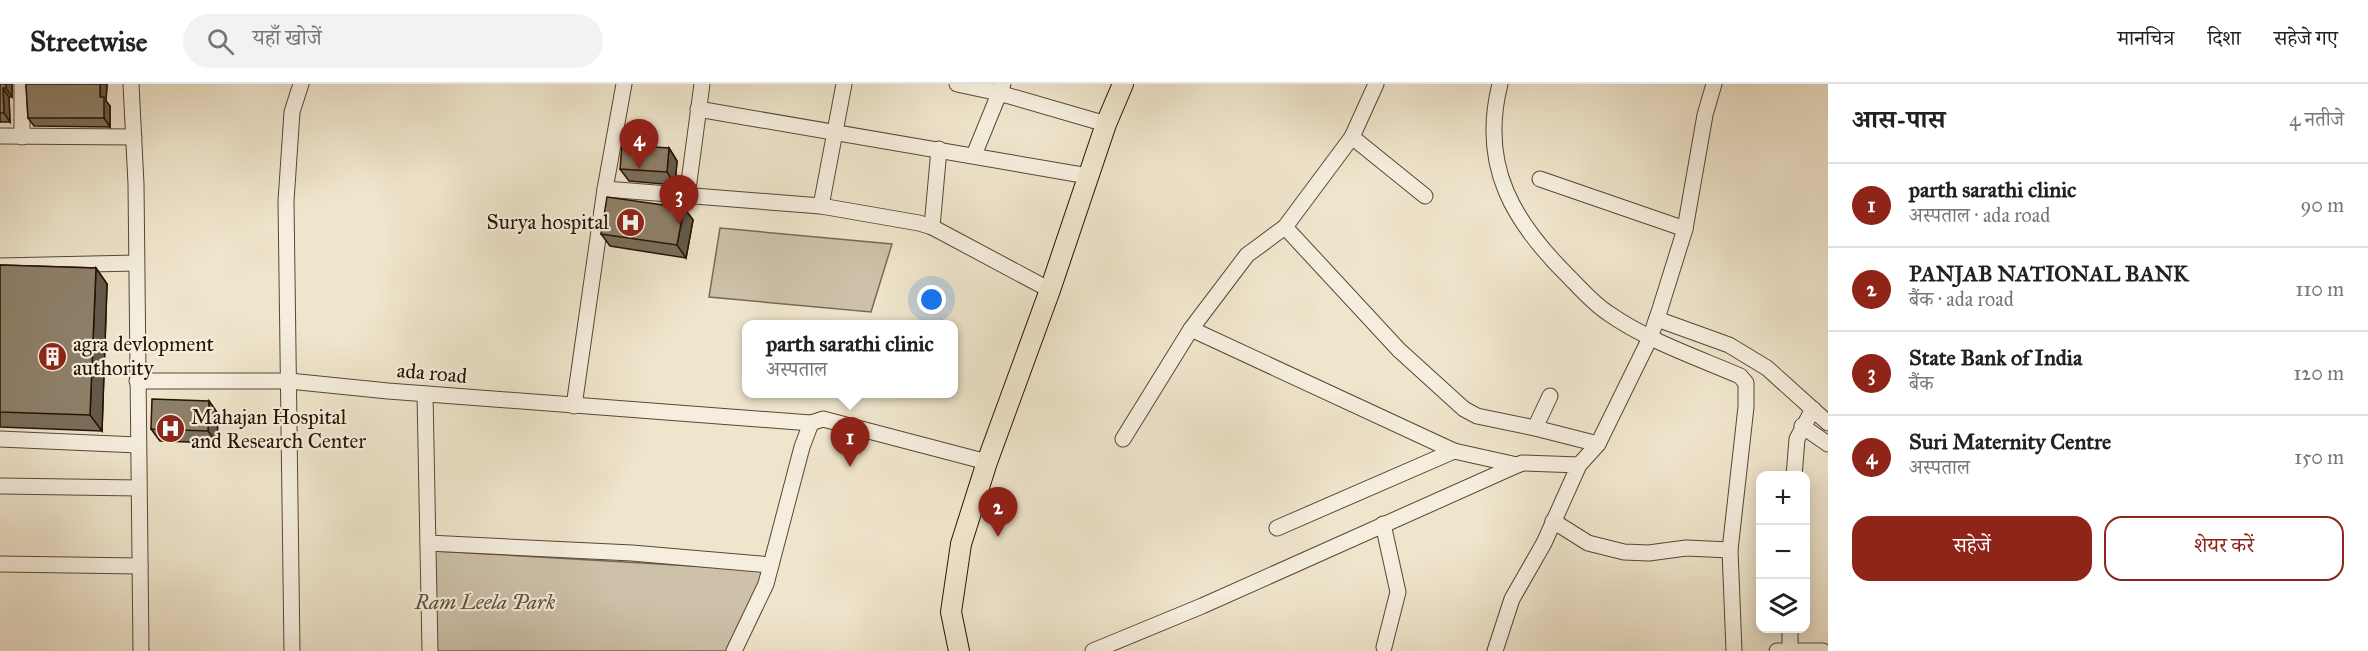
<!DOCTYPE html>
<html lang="hi">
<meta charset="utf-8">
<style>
:root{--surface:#fff;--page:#f2f2f2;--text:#222;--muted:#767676;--line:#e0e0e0;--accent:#8f2418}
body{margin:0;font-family:"IM FELL Great Primer","Noto Serif Devanagari",serif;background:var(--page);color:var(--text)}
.controls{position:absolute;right:18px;bottom:18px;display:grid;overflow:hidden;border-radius:12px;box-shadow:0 3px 15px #0003}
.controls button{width:54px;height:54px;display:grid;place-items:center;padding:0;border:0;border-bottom:2px solid var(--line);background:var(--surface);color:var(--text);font:30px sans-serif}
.you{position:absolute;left:932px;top:216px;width:21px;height:21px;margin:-15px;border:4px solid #fff;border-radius:50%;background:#1a73e8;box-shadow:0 0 0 9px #1a73e833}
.badge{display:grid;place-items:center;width:39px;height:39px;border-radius:50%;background:var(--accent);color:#fff;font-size:20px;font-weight:700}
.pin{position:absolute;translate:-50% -50px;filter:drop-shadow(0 2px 3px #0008)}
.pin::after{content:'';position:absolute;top:32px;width:21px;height:18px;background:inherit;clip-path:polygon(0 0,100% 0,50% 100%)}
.popup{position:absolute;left:742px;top:236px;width:216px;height:78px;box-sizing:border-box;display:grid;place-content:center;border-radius:12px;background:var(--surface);filter:drop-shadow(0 2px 4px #0005);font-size:20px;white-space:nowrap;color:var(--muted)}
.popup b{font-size:22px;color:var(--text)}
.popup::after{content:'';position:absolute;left:50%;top:100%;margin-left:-12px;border:12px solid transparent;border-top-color:var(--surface)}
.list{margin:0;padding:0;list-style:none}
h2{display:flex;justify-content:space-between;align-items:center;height:78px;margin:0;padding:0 24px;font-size:26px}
h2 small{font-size:20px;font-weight:400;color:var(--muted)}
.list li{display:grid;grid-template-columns:39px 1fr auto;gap:18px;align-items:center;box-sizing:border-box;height:84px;padding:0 24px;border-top:2px solid var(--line)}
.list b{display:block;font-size:22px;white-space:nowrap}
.list p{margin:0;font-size:20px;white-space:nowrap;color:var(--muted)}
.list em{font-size:20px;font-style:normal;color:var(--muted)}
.actions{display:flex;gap:12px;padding:18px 24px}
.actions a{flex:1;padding:14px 0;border:2px solid var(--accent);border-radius:18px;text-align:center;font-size:21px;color:var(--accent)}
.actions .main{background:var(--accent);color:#fff}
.icon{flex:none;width:33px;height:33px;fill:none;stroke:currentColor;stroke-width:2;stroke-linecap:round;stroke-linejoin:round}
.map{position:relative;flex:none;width:1828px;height:567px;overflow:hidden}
header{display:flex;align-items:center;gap:36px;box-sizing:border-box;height:84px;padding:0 30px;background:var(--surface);border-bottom:2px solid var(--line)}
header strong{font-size:28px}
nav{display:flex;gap:33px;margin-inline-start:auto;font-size:21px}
.search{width:420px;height:54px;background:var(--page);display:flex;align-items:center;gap:15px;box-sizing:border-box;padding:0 21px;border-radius:33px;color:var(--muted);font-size:22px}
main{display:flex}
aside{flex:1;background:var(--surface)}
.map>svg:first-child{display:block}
</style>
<header>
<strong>Streetwise</strong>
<div class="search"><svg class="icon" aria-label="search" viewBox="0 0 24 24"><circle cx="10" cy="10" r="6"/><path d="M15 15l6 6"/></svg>यहाँ खोजें</div>
<nav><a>मानचित्र</a><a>दिशा</a><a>सहेजे गए</a></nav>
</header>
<main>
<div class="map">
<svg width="1828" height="567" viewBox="0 0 1828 567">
<rect width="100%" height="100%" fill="#efe5cc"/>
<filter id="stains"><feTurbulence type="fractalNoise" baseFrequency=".00333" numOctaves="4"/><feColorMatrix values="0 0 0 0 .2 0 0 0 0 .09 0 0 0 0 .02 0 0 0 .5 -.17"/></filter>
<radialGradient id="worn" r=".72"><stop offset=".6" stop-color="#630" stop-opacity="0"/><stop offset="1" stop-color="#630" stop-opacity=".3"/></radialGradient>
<g fill="#cdc1a9" stroke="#796a54" stroke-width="1.5">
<path d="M720,144L892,160L871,228L709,213Z"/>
<path d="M435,467L762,486L759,500L727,567H436Z"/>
</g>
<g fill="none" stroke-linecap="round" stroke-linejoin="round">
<defs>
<g id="minor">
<path d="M131,0L136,100L141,567"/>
<path d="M957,0L999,9L1106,40"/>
<path d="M1500,0C1479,83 1514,139 1571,195C1583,207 1594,220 1608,229C1648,257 1696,273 1740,292L1746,299V323L1730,466L1734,567"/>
<path d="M698,25L1088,92"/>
<path d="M0,52L134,53"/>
<path d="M22,53V0"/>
<path d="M1352,53L1425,112"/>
<path d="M974,71L1003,0"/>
<path d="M1540,95L1685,145"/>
<path d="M605,105L821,122L919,139L932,143L1050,206"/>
<path d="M687,113L702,0"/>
<path d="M821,122L844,0"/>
<path d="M932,143L939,65"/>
<path d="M1285,143L1399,266L1464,325L1477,332L1535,344L1598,360"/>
<path d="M0,182L136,179"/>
<path d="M1657,235L1729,261L1767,284L1828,339"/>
<path d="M1191,245L1454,367L1517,381L1520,380"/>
<path d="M137,297H289L388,307L811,339L823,335L987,378"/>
<path d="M425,310L430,567"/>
<path d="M574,322L605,105L624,0"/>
<path d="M1802,342L1828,360"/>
<path d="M1535,344L1550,312"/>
<path d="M0,355L138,361"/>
<path d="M1123,355L1191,245L1247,171L1285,143L1352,53L1376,0"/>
<path d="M1579,381L1598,360L1650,254L1660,225L1685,145L1705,31L1714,0"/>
<path d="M1794,392L1797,355L1813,325"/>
<path d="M0,402L138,404"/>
<path d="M1553,437L1588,459L1624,468L1649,469L1686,464L1730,466"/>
<path d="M1383,440L1398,508L1384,563"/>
<path d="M1277,444L1454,367"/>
<path d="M428,459L632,469L771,481"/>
<path d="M0,480L140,482"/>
<path d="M1790,544V566"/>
<path d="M292,567L286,117L292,28L301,0"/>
<path d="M734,567L766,500L802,363L811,339"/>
<path d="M1093,567L1202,522L1522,379L1579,381L1544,459L1512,515L1495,567"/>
<path d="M1777,567H1823"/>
</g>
<path id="major" d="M959,567L951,528L961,460L987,378L1050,206L1106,40L1123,0"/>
</defs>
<use href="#minor" stroke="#584733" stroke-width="17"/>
<use href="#major" stroke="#251200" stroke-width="22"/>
<use href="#minor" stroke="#f5eede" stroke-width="15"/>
<use href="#major" stroke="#efe5cc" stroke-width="20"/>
</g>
<g fill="#7a6e5b" stroke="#251200" stroke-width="1.5">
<path d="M0,0H12V13H9L10,38H0Z"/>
<path d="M26,0H107L106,17L110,22V43L34,42L28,34Z"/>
<path d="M669,64L677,77L675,101L629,97L620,85Z"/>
<path d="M684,124L693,136L686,174L610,162L601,150Z"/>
<path d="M0,181L96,184L107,200L102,347L0,343Z"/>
<path d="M209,317L218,330L217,359L160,357L151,345Z"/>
</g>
<g fill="#635a4a" stroke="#251200" stroke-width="1.5">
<path d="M6,0H12V13L6,4Z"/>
<path d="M100,0H107L106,17L110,22V43L104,34L100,13Z"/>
<path d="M3,4L9,13L10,38L4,29Z"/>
<path d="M669,64L677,77L675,101L667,88Z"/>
<path d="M684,124L693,136L686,174L677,161Z"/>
<path d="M96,184L107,200L102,347L90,331Z"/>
<path d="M209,317L218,330L217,359L208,347Z"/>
</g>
<g fill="#8e806a" stroke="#251200" stroke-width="1.5">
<path d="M0,0H6V4H3L4,29H0Z"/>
<path d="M26,0H100V13H104V34H28Z"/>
<path d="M622,61L669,64L667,88L620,85Z"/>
<path d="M607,113L684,124L677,161L601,150Z"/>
<path d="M0,181L96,184L90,331L0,328Z"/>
<path d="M152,315L209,317L208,347L151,345Z"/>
</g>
<defs>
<symbol id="hospital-disc" viewBox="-11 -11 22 22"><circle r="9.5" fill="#8f2418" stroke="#f5eede"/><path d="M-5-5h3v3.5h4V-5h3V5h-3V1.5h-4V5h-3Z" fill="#fff"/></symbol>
<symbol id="building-disc" viewBox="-11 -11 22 22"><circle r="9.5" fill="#8f2418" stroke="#f5eede"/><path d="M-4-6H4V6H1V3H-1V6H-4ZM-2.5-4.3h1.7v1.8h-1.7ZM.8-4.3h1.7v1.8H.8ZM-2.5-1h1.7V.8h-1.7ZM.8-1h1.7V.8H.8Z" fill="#fff"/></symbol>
</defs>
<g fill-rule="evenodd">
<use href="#hospital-disc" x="614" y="122" width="33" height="33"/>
<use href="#building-disc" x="36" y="256" width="33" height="33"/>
<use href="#hospital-disc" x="154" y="328" width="33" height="33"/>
</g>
<g text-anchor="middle" stroke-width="4.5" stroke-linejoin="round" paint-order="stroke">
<g font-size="21" fill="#251200" stroke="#f5eede" text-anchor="start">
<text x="609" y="145" text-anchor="end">Surya hospital</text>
<text x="73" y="267">agra devlopment<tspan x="73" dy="24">authority</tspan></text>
<text x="191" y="340">Mahajan Hospital<tspan x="191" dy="24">and Research Center</tspan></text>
</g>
<g font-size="21" fill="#251200" stroke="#f5eede">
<text transform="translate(432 289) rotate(5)" y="7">ada road</text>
</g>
<g font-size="21" font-style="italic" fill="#604f3b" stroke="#f5eede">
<text x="485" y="525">Ram Leela Park</text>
</g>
</g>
<rect width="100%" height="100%" filter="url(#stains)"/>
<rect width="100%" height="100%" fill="url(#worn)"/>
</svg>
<div class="controls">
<button>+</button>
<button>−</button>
<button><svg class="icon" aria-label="layers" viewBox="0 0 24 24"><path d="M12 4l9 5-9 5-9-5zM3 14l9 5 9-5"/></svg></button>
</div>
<div class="you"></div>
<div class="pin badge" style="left:850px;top:383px">1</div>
<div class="popup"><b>parth sarathi clinic</b>अस्पताल</div>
<div class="pin badge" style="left:998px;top:453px">2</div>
<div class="pin badge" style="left:679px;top:141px">3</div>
<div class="pin badge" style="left:639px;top:85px">4</div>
</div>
<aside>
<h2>आस-पास<small>4 नतीजे</small></h2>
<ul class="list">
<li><span class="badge">1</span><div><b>parth sarathi clinic</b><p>अस्पताल · ada road</p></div><em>90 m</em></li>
<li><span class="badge">2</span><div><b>PANJAB NATIONAL BANK</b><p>बैंक · ada road</p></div><em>110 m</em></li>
<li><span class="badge">3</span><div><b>State Bank of India</b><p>बैंक</p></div><em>120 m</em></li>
<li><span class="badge">4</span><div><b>Suri Maternity Centre</b><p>अस्पताल</p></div><em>150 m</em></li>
</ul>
<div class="actions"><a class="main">सहेजें</a><a>शेयर करें</a></div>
</aside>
</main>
